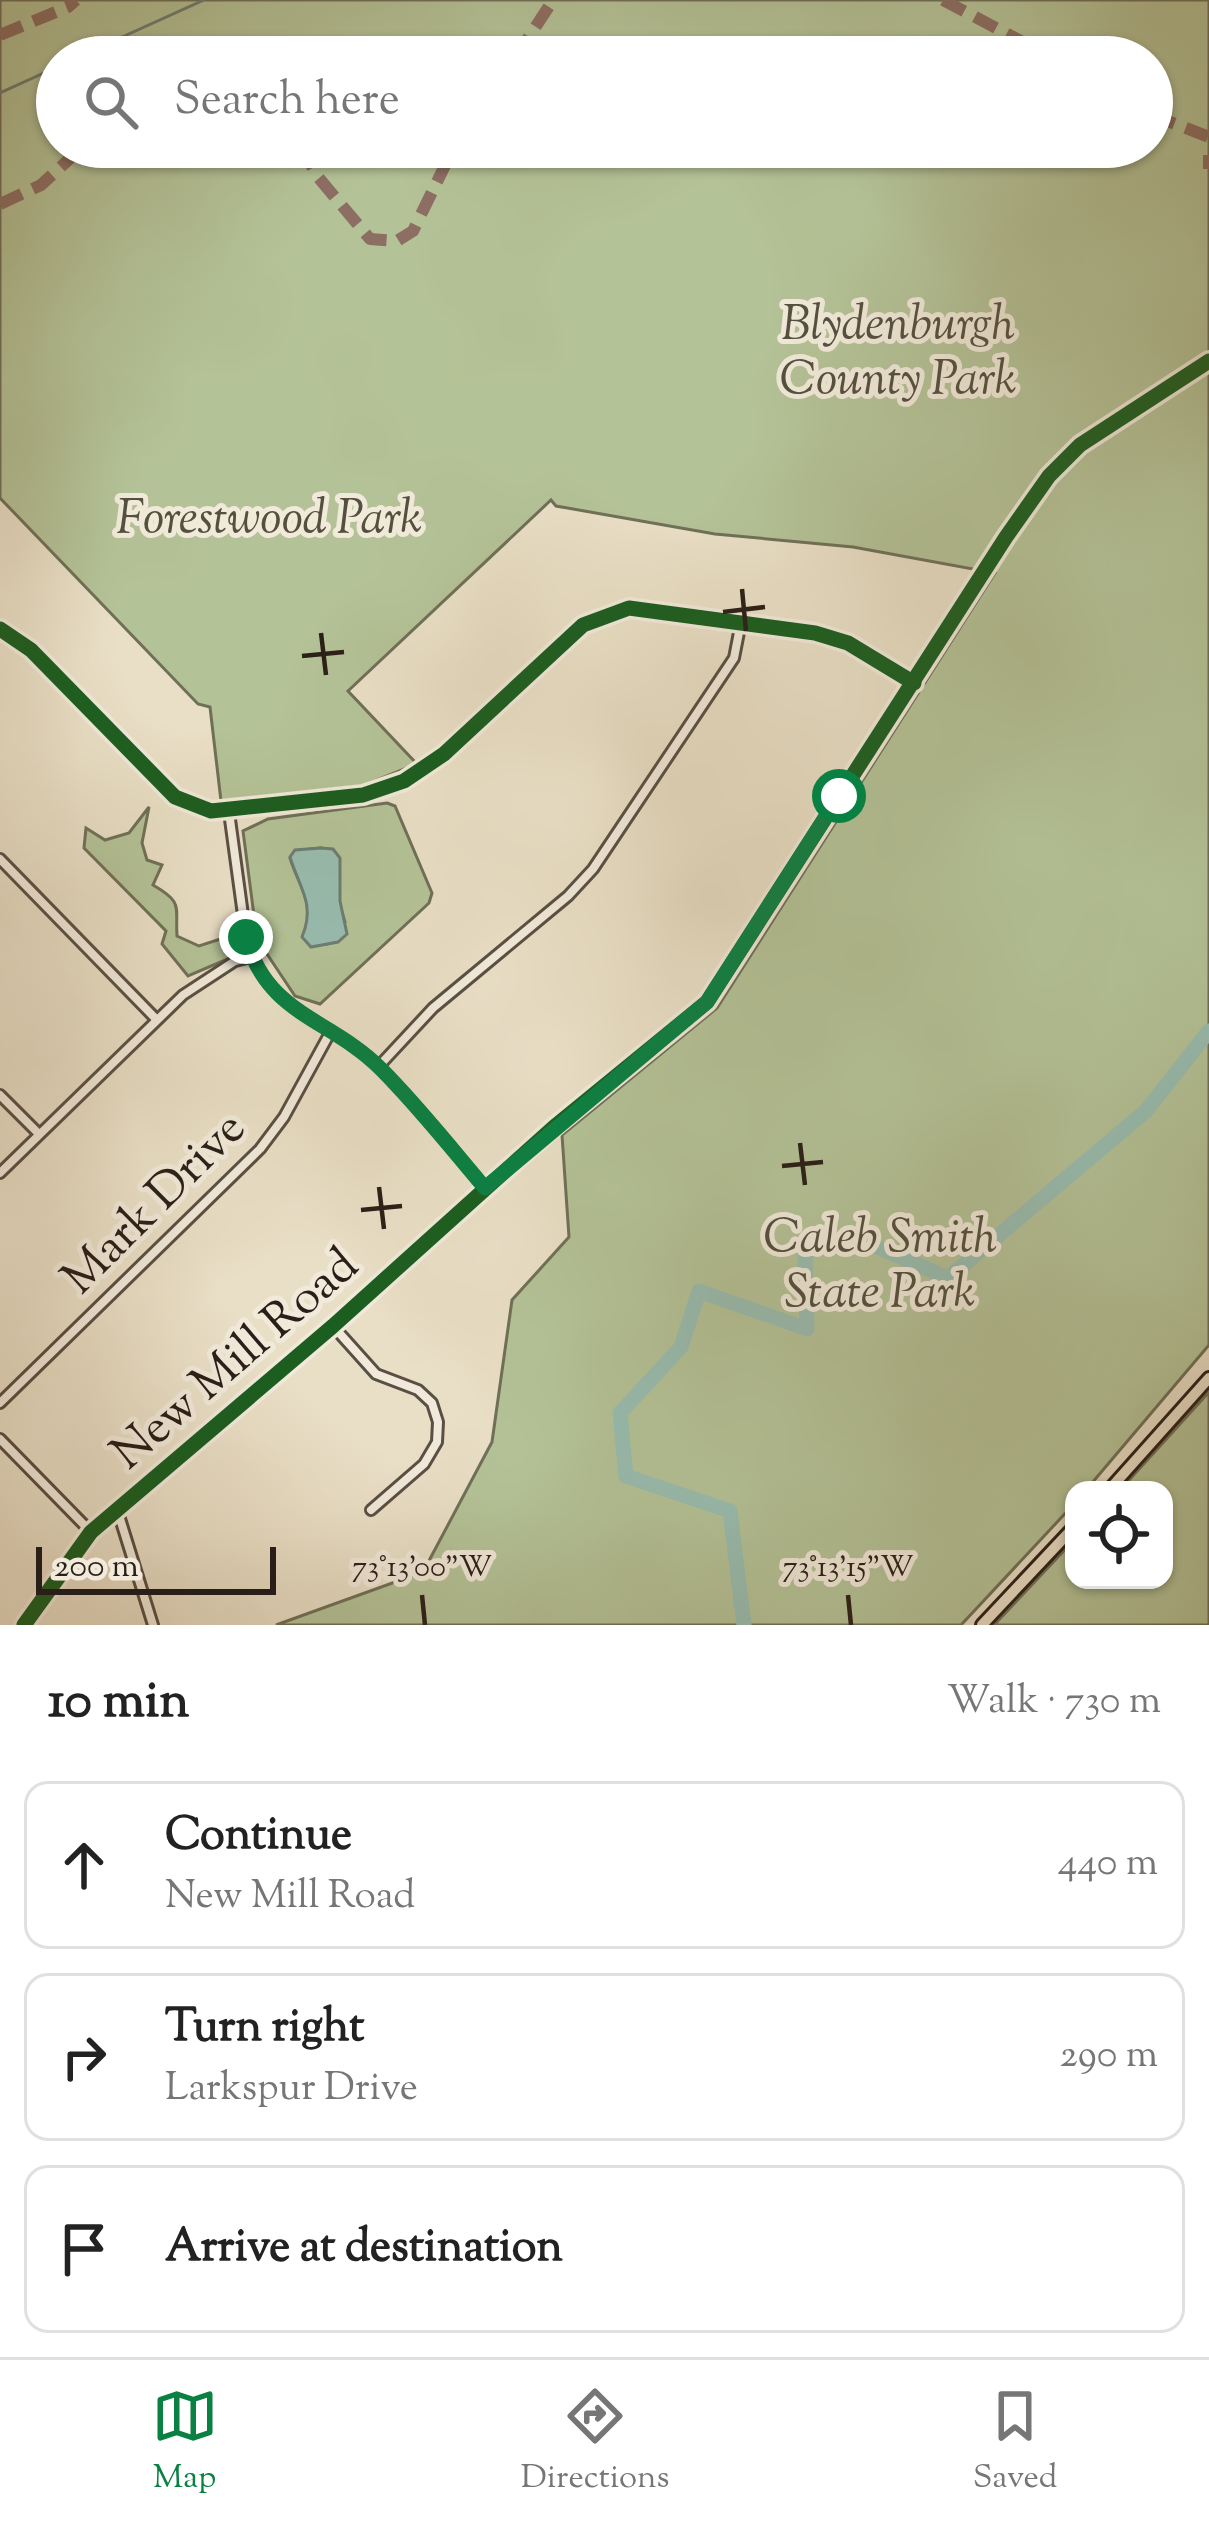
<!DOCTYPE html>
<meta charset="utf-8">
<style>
:root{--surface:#fff;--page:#f2f2f2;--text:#222;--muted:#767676;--line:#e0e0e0;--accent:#0b8043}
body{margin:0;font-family:"Sorts Mill Goudy",serif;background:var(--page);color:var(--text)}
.controls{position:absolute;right:36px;bottom:36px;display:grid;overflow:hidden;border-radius:24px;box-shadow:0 3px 9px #0004}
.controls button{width:108px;height:108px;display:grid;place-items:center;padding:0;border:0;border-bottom:3px solid var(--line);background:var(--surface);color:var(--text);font:60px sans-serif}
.scale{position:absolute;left:36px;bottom:30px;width:240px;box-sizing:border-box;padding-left:12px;border:6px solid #2a1f18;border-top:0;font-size:33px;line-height:42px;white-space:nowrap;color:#2a1f18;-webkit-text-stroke:9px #f1eada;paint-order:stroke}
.stop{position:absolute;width:36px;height:36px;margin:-27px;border:9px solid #0b8043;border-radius:50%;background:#fff}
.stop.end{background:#0b8043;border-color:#fff;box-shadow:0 3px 12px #0008}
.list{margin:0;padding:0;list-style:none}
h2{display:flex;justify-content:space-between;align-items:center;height:156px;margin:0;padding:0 48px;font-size:51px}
h2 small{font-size:39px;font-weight:400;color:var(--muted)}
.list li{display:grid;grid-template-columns:78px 1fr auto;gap:36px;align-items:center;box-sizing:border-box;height:168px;margin:0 24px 24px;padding:0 24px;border:3px solid var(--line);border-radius:24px}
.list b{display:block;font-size:45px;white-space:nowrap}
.list p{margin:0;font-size:39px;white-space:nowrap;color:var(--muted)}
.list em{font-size:39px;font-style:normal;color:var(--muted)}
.icon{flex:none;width:66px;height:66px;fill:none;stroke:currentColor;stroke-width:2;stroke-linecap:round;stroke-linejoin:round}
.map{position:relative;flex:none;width:1209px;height:1625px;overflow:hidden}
.search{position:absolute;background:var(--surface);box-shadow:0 3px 9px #0004;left:36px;right:36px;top:36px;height:132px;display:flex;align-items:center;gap:30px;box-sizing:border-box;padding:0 42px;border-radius:66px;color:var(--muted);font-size:45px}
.sheet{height:732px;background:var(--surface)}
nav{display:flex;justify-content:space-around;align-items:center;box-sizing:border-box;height:168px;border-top:3px solid var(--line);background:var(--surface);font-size:33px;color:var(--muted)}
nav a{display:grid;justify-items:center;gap:6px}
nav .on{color:var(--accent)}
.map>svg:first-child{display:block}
</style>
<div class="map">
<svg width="1209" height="1625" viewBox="0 0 1209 1625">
<rect width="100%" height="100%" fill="#e9dfc6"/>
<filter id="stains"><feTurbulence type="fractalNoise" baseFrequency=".00167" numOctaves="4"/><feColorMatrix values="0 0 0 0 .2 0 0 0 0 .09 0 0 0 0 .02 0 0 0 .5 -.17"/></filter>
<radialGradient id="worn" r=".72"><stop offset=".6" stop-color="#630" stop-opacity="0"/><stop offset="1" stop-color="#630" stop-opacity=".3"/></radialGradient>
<g fill="#b4c297" stroke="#6f7058" stroke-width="3" fill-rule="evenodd">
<path d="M0,0H1209V1345L1086,1490H1074V1504L961,1625H276L423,1572L492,1442L512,1300L569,1237L562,1135L717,1008L995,573L853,547L715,534L556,506L551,500L348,691L417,764L362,786L221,801L210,707L198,704L0,498ZM57,57H1152V147H57Z"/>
<path d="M387,803L395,806L432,893L429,903L320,1004L295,996L257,939L243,831L268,819ZM321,848L345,922L327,944H320L306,929C313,900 298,884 290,858L295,851Z"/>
<path d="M149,807L142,843L147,860L162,865L153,885C184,903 175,906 177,936L199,946L233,935L237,955L188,976L162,944L166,931L84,848L86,828L105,840L129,833Z"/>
<path d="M1209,1392V1625H994L1074,1540V1580H1164V1490H1120Z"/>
</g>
<path fill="#98bdb0" stroke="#6c7e73" stroke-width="3" d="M321,848L333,849L340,858V901L347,934L338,942L311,947L302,937C316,904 299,887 290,857L295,850Z"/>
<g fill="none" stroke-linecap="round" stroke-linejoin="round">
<g stroke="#6c7e73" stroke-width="3">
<path d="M78,57L204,0"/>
<path d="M0,93L57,67"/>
</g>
<path stroke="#98bdb0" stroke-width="15" d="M744,1625L730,1511L626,1476L620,1413L681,1347L699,1291L807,1329L805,1250L871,1244L948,1278L1146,1111L1209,1031"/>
<defs>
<g id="minor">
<path d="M0,629L31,650L175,797L211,811L363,795L404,781L444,754L583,625L629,608L815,633L848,643L914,683"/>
<path d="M229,812L246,937C265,1014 332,1019 381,1069C418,1106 451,1148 485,1188"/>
<path d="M0,859L156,1019"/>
<path d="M379,1066L433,1008L568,896L593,869L734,658L741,622"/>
<path d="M0,1095L39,1134"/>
<path d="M0,1173L183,995L235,961L251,957"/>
<path d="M333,1326L376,1374L418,1390L432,1403L438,1422L437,1442L424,1464L371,1510"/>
<path d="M0,1403L260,1149L284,1117L331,1031"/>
<path d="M0,1439L91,1532"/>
<path d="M117,1509L153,1625"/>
<path d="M24,1625L91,1532L333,1326L554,1127L707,1002L1006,537L1049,476L1080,445L1209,361"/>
</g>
<g id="primary">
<path d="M1109,1490L1209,1378"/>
<path d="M982,1625L1074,1527"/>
</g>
</defs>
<use href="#minor" stroke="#5a4f44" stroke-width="14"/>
<use href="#primary" stroke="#2a1f18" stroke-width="16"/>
<use href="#minor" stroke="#f1eada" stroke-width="8"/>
<use href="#primary" stroke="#e9dfc6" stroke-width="10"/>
<g stroke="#8d6e63" stroke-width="12" stroke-dasharray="24 12" stroke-linecap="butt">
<path d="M943,0L1051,57"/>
<path d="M0,35L68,7L76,0"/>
<path d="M516,57L553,0"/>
<path d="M1152,115L1209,137"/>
<path d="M301,147L318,177L370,239L397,241L413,231L454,147"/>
<path d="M1209,155V169"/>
<path d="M0,204L41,185L78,151L105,147"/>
</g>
<defs>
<g id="cycleway">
<path d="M0,629L31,650L175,797L211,811L363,795L404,781L444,754L583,625L629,608L815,633L848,643L914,683"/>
<path d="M24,1625L91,1532L333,1326L554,1127L707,1002L1006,537L1049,476L1080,445L1209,361"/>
</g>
</defs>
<use href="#cycleway" stroke="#f1eada" stroke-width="22"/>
<use href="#cycleway" stroke="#1b5e20" stroke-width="15"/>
</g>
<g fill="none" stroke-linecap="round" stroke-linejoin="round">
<path stroke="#0b8043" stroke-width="15" d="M246,937C266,1015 332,1019 381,1069C418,1106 451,1148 485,1188L707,1002L839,796"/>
</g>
<path fill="none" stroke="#2a1f18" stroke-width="4.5" d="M742,589L746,631M723,612L765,607M321,633L326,675M302,656L344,652M800,1143L805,1185M782,1166L823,1162M379,1187L384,1229M361,1210L402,1206M422,1595L425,1625M848,1595L851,1625"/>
<g text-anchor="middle" stroke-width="10" stroke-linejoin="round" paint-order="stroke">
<g font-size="48" font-style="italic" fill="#53503e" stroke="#f1eada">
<text x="898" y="338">Blydenburgh<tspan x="898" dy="55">County Park</tspan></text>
<text x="269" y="532">Forestwood Park</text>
<text x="880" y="1251">Caleb Smith<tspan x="880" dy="55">State Park</tspan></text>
</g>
<g font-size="48" fill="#2a1f18" stroke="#f1eada">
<text transform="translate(152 1201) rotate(-45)" y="17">Mark Drive</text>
<text transform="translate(233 1357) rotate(-41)" y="17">New Mill Road</text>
</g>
</g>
<g font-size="30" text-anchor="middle" fill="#2a1f18" stroke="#f1eada" stroke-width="10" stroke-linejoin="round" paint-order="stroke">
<text x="422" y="1576">73°13'00"W</text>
<text x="848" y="1576">73°13'15"W</text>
</g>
<rect width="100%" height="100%" filter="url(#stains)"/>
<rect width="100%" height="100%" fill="url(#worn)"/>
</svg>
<div class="controls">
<button><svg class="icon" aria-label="locate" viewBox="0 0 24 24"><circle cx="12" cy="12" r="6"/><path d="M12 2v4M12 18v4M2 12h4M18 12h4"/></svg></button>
</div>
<div class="scale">200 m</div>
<div class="stop" style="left:839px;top:796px"></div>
<div class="stop end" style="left:246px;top:937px"></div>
<div class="search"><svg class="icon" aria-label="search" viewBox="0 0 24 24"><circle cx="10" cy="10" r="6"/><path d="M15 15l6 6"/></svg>Search here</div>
</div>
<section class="sheet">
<h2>10 min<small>Walk · 730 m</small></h2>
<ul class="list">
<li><svg class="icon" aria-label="ahead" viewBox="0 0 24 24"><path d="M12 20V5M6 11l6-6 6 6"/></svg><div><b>Continue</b><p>New Mill Road</p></div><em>440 m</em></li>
<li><svg class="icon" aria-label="right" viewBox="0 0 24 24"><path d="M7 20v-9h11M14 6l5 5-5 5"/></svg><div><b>Turn right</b><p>Larkspur Drive</p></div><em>290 m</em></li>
<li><svg class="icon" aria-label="arrive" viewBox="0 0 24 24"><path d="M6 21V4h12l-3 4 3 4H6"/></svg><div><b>Arrive at destination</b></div></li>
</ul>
</section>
<nav>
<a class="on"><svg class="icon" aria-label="map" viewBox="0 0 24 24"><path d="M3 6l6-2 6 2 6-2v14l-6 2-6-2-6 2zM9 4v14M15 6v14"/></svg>Map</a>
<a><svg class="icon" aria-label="directions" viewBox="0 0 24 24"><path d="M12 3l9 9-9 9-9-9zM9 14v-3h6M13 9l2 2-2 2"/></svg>Directions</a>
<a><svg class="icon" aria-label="saved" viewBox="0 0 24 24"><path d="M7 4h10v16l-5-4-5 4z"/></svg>Saved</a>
</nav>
